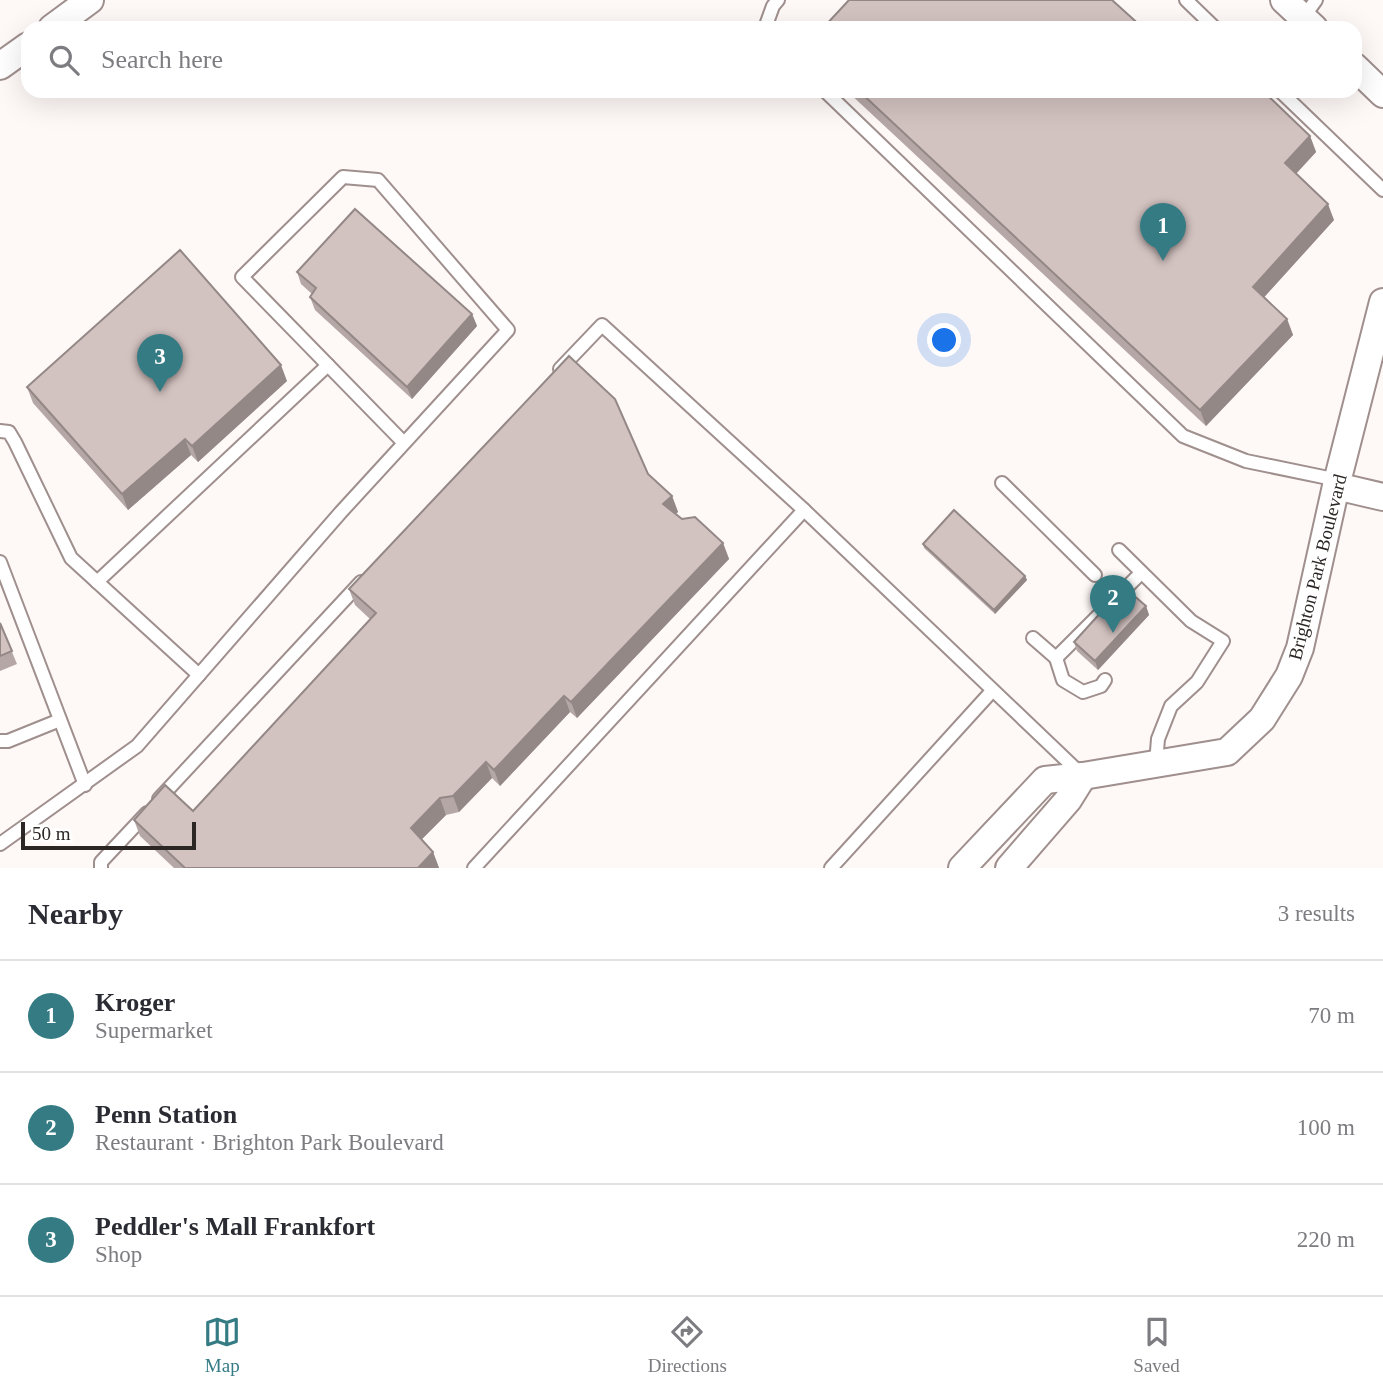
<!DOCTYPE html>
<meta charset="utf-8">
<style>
:root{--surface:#fff;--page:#f7f7f7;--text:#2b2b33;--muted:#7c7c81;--line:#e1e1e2;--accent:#347b84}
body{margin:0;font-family:Georgia,serif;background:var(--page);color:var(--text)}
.scale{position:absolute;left:21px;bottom:18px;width:175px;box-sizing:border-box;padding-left:7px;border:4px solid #2c2625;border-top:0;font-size:19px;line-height:24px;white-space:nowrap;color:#2c2625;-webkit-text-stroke:5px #fff;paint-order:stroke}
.you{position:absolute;left:945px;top:341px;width:24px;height:24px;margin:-18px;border:5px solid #fff;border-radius:50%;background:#1a73e8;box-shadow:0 0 0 10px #1a73e833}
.badge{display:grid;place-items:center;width:46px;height:46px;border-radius:50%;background:var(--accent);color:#fff;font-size:23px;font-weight:700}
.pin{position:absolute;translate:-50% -58px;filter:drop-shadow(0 2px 4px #0008)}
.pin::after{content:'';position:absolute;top:37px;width:24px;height:21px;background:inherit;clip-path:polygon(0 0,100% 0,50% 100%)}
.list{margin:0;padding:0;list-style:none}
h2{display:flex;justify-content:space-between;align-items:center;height:91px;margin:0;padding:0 28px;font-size:30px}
h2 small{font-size:23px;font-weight:400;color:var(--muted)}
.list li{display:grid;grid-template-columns:46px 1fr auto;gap:21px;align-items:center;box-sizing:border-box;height:112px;padding:0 28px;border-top:2px solid var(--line)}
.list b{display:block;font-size:26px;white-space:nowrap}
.list p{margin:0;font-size:23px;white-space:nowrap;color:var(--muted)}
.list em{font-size:23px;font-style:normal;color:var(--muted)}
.icon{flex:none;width:38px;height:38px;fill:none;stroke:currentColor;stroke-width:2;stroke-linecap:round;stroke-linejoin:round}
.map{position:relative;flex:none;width:1383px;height:868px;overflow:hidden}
.search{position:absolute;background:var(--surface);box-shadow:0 7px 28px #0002;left:21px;right:21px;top:21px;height:77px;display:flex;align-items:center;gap:18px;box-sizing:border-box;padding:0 24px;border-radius:21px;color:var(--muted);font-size:26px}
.sheet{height:427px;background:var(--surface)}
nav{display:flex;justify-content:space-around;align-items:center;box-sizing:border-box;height:98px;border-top:2px solid var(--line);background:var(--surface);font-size:19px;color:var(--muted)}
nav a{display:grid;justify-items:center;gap:4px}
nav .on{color:var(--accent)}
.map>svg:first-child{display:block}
</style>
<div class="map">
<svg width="1383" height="868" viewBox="0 0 1383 868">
<rect width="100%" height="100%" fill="#fef8f7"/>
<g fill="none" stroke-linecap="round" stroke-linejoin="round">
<defs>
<g id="lane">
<path d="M1186,0L1215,28"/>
<path d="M1303,18L1316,0"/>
<path d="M765,28L773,6L778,0"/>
<path d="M825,91L1183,436L1246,461L1338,480"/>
<path d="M1280,91L1383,190"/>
<path d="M560,369L602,325L804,510"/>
<path d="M0,431L9,432L15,442L71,558L199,675"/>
<path d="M1002,483L1095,575"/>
<path d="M1119,550L1191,621L1223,641L1197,682L1171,706L1158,739L1156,763"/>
<path d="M0,562L85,785"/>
<path d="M97,582L328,365"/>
<path d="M1033,638L1056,658L1141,573"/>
<path d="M1056,658L1063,680L1083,692L1101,686L1105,680"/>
<path d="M0,741H8L60,720"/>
<path d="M159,799L361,582"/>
<path d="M0,844L137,746L341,512L508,330L378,180L343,177L242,277L404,443"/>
<path d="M101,868V862L147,813"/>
<path d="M474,868L804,510L1083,776"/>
<path d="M831,868L992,691"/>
</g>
<g id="street">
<path d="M1284,0L1314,28"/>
<path d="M52,28L90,0"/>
<path d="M0,66L28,46"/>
<path d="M1355,67L1383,94"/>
<path d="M1336,486L1383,497"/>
<path d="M962,868L1045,780L1083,776L1227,752L1262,719L1289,676L1300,648L1336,486L1383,302"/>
<path d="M1009,868L1068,800L1083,776"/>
</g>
</defs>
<use href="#lane" stroke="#9f8f8d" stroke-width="16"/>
<use href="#street" stroke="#9f8f8d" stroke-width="30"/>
<use href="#lane" stroke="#fff" stroke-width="12"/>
<use href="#street" stroke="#fff" stroke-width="26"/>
</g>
<g fill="#b5a7a5">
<path d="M847,91H1263L1310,136L1316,152L1296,174L1334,220L1264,297L1287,319L1293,335L1206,426Z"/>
<path d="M297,272L472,314L477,326L412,399L315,310L310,297L312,294L301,284Z"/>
<path d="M287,381L198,462L191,455L128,510L33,403L27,387Z"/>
<path d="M648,474L672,496L678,512L675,514L682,519L723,543L729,559L577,718L570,712L500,786L492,778L459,812L446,815L422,839L433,852L439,868H174L140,836L134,820L193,811L370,619L355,605L349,589Z"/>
<path d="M923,544L1025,576L1027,580L995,614L924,548Z"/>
<path d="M1146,606L1149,615L1098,670L1077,651L1074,642Z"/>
<path d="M0,623L17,664L0,671Z"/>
</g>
<g fill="#938886">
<path d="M1310,136L1316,152L1291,179L1285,163Z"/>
<path d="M1328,204L1334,220L1259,303L1253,287Z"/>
<path d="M472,314L477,326L412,399L407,387Z"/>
<path d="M1287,319L1293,335L1206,426L1200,410Z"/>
<path d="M281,365L287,381L198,462L192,446Z"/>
<path d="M185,439L191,455L128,510L122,494Z"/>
<path d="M672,496L678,512L669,520L663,504Z"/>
<path d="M723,543L729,559L577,718L571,702Z"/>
<path d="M1025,576L1027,580L995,614L994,610Z"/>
<path d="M1146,606L1149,615L1098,670L1095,661Z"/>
<path d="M564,696L570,712L500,786L494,770Z"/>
<path d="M486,762L492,778L459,812L453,796Z"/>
<path d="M440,798L446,815L417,844L411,828Z"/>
<path d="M433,852L439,868H418Z"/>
</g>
<g fill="#d2c2c0" stroke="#938886" stroke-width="2">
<path d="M849,0H1112L1143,28H823Z"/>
<path d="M859,91H1263L1310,136L1285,163L1328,204L1253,287L1287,319L1200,410Z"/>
<path d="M355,209L472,314L407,387L310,297L316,288L297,272Z"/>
<path d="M180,250L281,365L192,446L185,439L122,494L27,387Z"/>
<path d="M569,356L615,399L648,474L672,496L663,504L682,519L695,517L723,543L571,702L564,696L494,770L486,762L453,796L440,798L411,828L433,852L418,868H185L134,820L165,785L193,811L376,613L349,589Z"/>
<path d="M954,510L1025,576L994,610L923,544Z"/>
<path d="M1124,587L1146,606L1095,661L1074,642Z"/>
<path d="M0,623L12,651L0,656Z"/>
</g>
<g text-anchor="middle" stroke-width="6" stroke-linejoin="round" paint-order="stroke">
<g font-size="19" fill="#2c2625" stroke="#fff">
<text transform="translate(1317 567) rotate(-76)" y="7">Brighton Park Boulevard</text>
</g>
</g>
</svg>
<div class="scale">50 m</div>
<div class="you"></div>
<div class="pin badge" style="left:1163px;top:261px">1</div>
<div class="pin badge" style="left:1113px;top:633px">2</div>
<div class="pin badge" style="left:160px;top:392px">3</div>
<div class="search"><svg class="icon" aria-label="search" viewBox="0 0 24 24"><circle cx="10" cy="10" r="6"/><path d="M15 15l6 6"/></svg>Search here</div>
</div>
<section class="sheet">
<h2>Nearby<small>3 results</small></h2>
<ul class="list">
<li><span class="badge">1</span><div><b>Kroger</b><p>Supermarket</p></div><em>70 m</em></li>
<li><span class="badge">2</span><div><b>Penn Station</b><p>Restaurant · Brighton Park Boulevard</p></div><em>100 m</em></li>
<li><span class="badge">3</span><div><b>Peddler's Mall Frankfort</b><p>Shop</p></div><em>220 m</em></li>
</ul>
</section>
<nav>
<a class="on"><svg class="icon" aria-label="map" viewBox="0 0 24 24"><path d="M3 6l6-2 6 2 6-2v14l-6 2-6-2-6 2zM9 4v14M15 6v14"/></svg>Map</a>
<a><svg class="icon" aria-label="directions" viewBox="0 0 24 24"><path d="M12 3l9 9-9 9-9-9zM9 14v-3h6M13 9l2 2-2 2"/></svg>Directions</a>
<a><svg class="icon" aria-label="saved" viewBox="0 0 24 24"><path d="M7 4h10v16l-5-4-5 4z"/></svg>Saved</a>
</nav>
